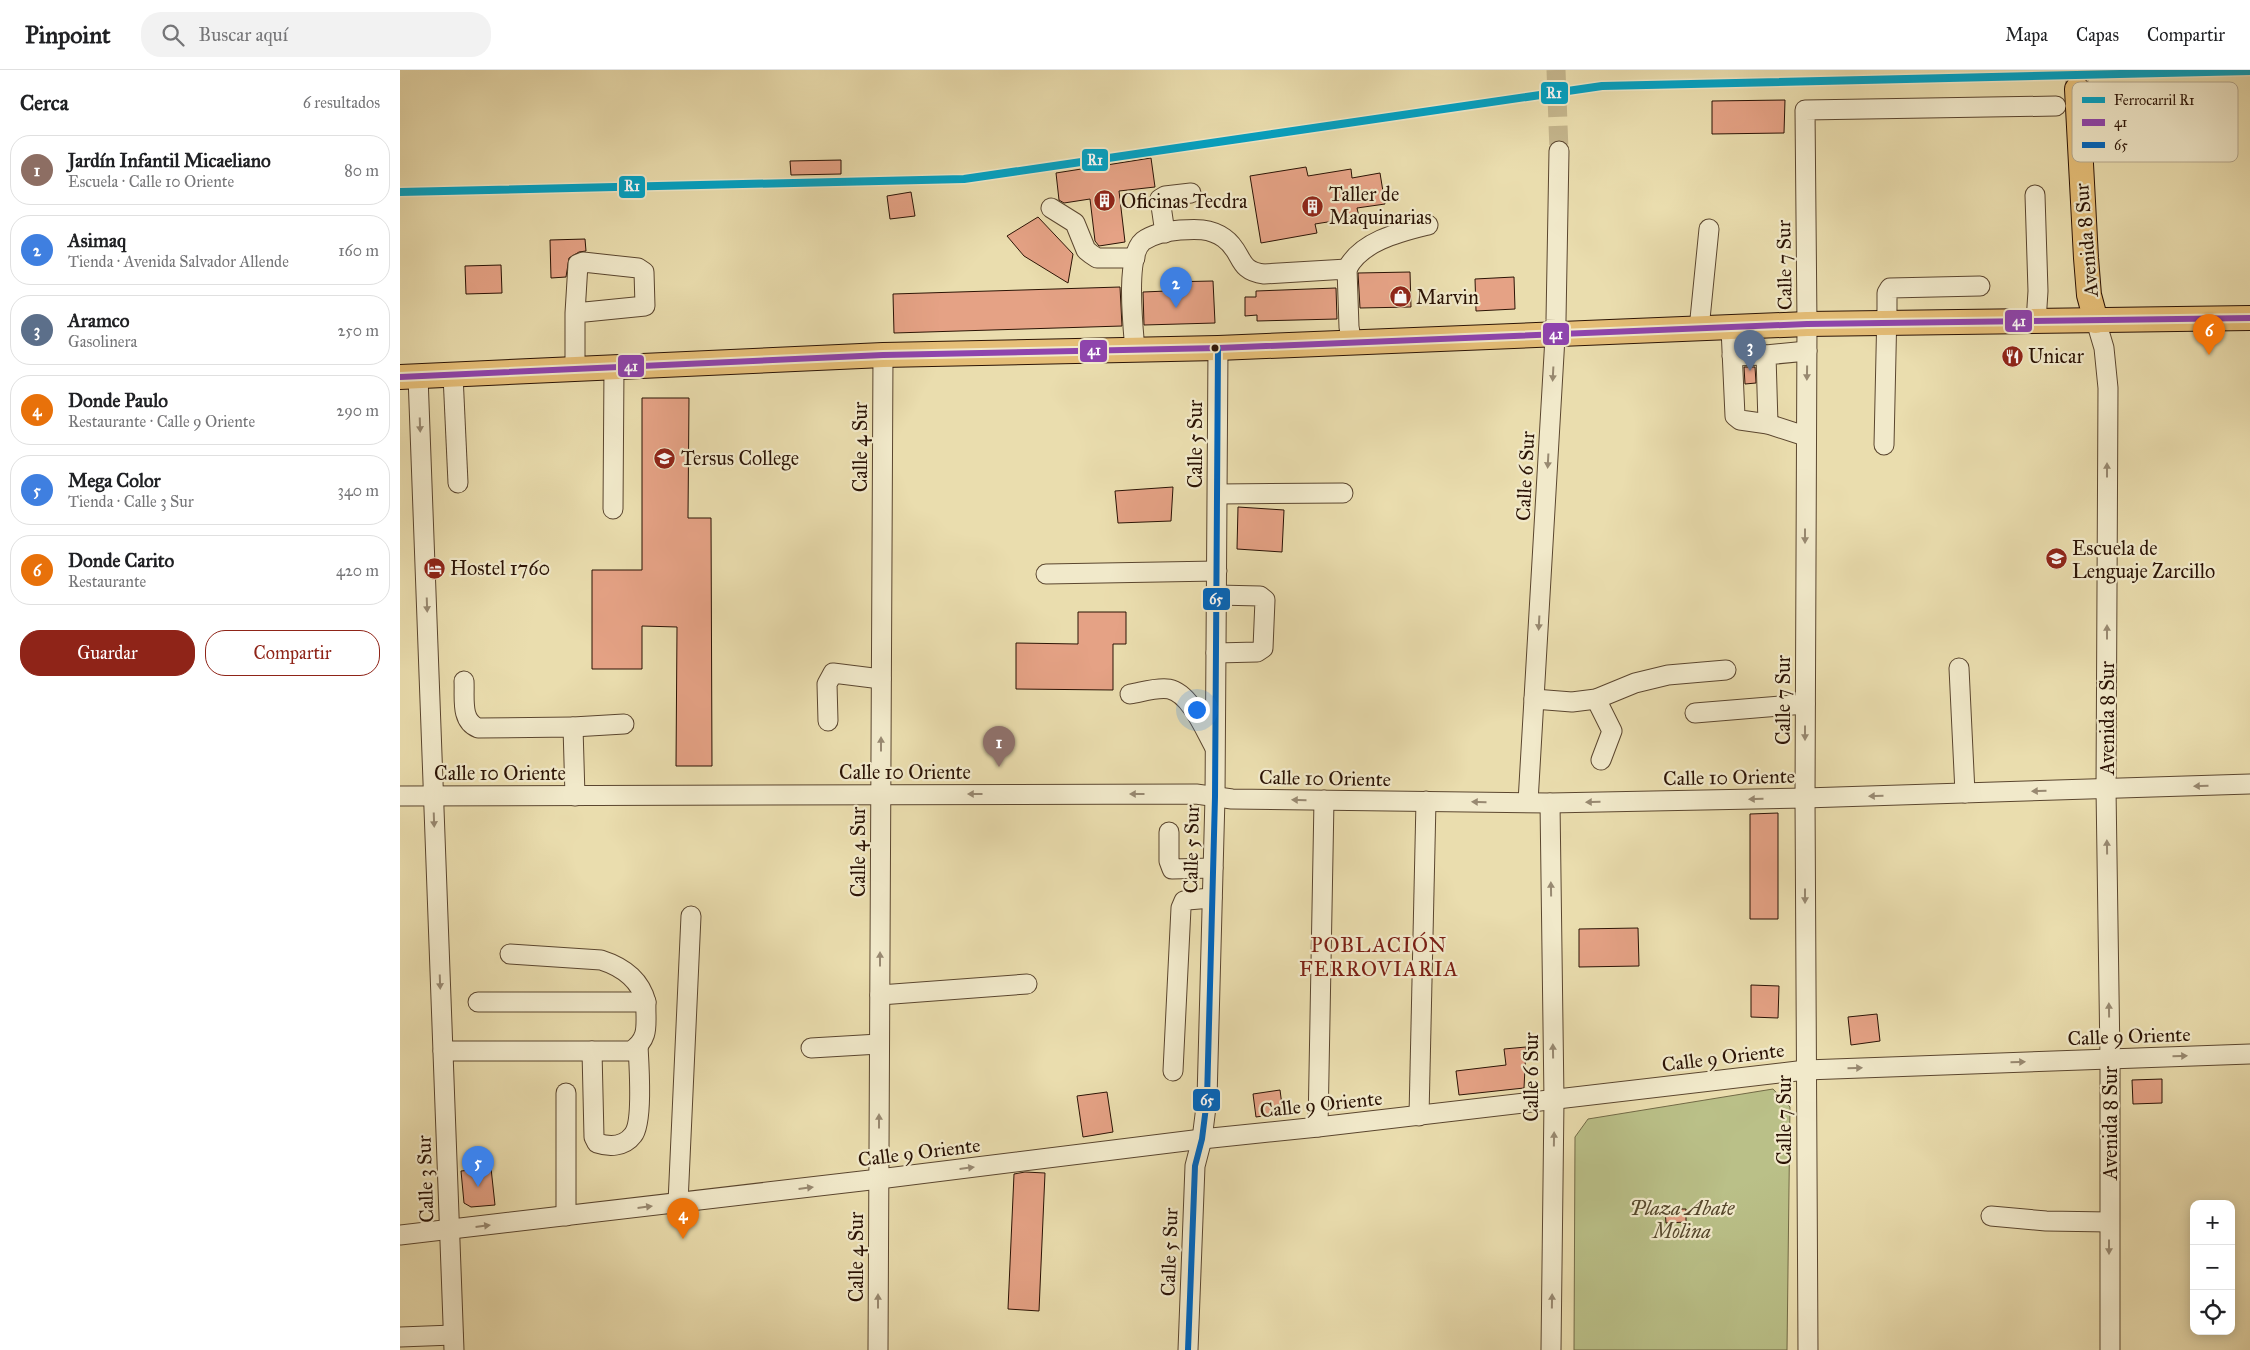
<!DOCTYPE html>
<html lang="es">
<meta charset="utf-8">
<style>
:root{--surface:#fff;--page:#f2f2f2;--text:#202124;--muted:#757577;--line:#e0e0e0;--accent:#8f2418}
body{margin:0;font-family:"IM FELL Great Primer",serif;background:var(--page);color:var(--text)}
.controls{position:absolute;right:15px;bottom:15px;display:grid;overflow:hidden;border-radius:10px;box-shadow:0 2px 12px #0003}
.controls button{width:45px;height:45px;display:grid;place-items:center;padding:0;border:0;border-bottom:1px solid var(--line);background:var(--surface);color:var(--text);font:25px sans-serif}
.you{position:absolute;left:796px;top:639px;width:18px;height:18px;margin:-12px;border:4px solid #fff;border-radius:50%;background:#1a73e8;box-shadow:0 0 0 8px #1a73e833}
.badge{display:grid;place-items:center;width:32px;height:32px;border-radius:50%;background:var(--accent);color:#fff;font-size:16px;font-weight:700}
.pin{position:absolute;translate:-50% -41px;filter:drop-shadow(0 1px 2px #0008)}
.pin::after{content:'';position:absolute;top:26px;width:18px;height:15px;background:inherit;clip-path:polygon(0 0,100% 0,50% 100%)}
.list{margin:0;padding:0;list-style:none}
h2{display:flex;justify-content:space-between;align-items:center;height:65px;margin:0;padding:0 20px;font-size:21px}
h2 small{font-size:16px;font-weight:400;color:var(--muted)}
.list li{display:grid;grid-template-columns:32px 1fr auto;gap:15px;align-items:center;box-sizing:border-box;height:70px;margin:0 10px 10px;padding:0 10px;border:1px solid var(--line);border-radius:20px}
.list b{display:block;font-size:19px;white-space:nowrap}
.list p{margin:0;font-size:16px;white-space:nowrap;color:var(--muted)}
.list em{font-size:16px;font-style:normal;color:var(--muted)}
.actions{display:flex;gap:10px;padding:15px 20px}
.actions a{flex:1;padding:11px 0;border:1px solid var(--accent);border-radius:20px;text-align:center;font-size:18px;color:var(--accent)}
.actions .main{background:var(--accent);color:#fff}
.icon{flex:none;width:28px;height:28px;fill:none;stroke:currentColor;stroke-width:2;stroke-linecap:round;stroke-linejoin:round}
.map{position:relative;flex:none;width:1850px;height:1280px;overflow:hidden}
header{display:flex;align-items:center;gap:30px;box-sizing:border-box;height:70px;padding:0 25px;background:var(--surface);border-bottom:1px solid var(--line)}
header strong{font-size:24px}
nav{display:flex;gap:28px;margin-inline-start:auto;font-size:18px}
.search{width:350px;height:45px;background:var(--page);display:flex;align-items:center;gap:12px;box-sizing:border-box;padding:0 18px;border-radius:20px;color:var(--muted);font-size:19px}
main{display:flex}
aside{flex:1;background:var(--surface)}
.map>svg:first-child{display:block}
</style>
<header>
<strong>Pinpoint</strong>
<div class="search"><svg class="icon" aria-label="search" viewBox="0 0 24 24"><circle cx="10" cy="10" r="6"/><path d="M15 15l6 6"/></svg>Buscar aquí</div>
<nav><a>Mapa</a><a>Capas</a><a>Compartir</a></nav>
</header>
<main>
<aside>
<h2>Cerca<small>6 resultados</small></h2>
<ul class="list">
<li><span class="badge" style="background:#8d6e63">1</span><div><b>Jardín Infantil Micaeliano</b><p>Escuela · Calle 10 Oriente</p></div><em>80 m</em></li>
<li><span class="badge" style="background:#3f7fe0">2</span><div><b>Asimaq</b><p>Tienda · Avenida Salvador Allende</p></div><em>160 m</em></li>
<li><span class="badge" style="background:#5c6f8a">3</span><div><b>Aramco</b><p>Gasolinera</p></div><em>250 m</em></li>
<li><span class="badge" style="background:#e8710a">4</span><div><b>Donde Paulo</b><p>Restaurante · Calle 9 Oriente</p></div><em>290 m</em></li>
<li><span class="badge" style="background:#3f7fe0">5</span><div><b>Mega Color</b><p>Tienda · Calle 3 Sur</p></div><em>340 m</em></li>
<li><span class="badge" style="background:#e8710a">6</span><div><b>Donde Carito</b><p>Restaurante</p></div><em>420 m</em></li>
</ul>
<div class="actions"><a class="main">Guardar</a><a>Compartir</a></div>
</aside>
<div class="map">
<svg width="1850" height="1280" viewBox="0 0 1850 1280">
<rect width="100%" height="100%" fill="#eaddae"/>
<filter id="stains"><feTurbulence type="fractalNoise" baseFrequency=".004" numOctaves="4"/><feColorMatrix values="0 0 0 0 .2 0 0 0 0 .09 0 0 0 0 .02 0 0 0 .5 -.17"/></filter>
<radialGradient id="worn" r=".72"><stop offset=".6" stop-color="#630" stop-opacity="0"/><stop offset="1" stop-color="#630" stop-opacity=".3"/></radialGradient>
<path fill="#bac088" stroke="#726a46" d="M1373,1019L1390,1037L1387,1280H1174L1175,1067L1188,1049Z"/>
<g fill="#e5a285" stroke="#2b1305">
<path d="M1385,30L1384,63L1312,64V31Z"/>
<path d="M751,88L755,117L719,121L725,172L699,176L695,171L690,129L664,133L659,130L656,103Z"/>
<path d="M441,90V104L391,105L390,91Z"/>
<path d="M906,97L908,106L951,99L952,108L980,103L985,134L957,138L959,147L915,154L917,163L861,173L850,106Z"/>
<path d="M511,122L515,146L490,149L487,126Z"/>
<path d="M638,147L673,184L668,213L624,186L607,166Z"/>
<path d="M185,169L186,181L179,182L169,188L166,207L151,208L150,170Z"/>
<path d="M101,195L102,223L66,224L65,196Z"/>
<path d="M1010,202L1011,237L960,238L958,203Z"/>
<path d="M1114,207L1115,239L1076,241L1075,209Z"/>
<path d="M813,211L815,253L744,255L743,222L767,221L766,212Z"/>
<path d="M720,217L722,256L494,263L493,224Z"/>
<path d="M936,218L937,249L857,251V245L845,246V227H856V221Z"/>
<path d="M1344,297H1355L1356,313L1345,314Z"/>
<path d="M242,328H289L288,448H311L312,696H276L277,557L242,556V599H192V500H242Z"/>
<path d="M773,417L771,451L718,453L715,421Z"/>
<path d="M838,437L884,440L882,482L837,479Z"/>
<path d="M678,542H726V574H713V620L616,619V573L678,574Z"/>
<path d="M1378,743V849H1350V744Z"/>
<path d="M1238,858L1239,896L1179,897V859Z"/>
<path d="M1351,915L1379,916L1378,948L1351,947Z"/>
<path d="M1477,944L1480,971L1451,975L1448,947Z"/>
<path d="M1126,977L1124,1018L1059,1025L1056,1001L1106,995L1104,979Z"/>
<path d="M1762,1009V1033L1733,1034L1732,1010Z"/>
<path d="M880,1020L883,1043L856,1047L853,1024Z"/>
<path d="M707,1022L713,1062L683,1067L677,1026Z"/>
<path d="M91,1098L95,1135L71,1137L64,1133L61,1101Z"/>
<path d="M625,1102L645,1103L639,1241L608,1239L614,1104Z"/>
<path d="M1265,1139H1286V1152L1266,1153Z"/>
</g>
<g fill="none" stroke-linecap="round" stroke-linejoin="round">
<path stroke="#c4b58c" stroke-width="19" stroke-dasharray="19 9" stroke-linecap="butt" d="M1156,0L1159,81"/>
<path stroke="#c4b58c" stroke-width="24" stroke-dasharray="24 12" stroke-linecap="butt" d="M1677,0V19"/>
<defs>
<g id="minor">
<path d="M1635,125L1638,221L1636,252"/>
<path d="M651,138L675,153L686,180L691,184L697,188H735"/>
<path d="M765,163L760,129L765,126L791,123"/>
<path d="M947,199C961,171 1000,162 1028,155"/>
<path d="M175,243L245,236L244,202L238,198L183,192L178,194L175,243V299"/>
<path d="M1696,251L1704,278L1708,318L1706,719L1710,989V1280"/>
<path d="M1331,258L1335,346L1340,350L1368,354L1405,366"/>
<path d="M1299,259L1309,159"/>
<path d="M735,280C733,257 725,186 743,171C753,164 768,161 780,160C795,159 810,158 824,168C844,182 836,201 864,204L947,199L949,257L952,273"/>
<path d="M1332,286L1366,285"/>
<path d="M53,305L58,413"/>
<path d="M18,306L54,1280"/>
<path d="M1368,354L1366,285L1407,281"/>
<path d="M1484,375L1487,238V223L1490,218L1580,216"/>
<path d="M818,424L943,423"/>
<path d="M213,439L214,297"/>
<path d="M646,504L817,501"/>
<path d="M816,583L857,582L863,578L865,530L860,526L817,525"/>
<path d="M1559,598L1565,723"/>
<path d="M64,611C65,627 60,651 78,658L173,657L175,726"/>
<path d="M730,624C742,622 757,617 769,619C790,623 805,660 814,676"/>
<path d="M1134,629L1172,632L1196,629L1235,613L1268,605L1326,600"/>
<path d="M1196,629L1212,661L1201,690"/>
<path d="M1295,643L1405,634"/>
<path d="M428,651L427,614L433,603L481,609"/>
<path d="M173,657L224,654"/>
<path d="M0,726L796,724L832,729L1150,733L1405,728L1850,714"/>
<path d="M1128,732L1156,250L1159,81"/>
<path d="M1150,733L1154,1030L1151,1280"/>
<path d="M769,762V791L772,799L813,798"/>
<path d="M110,884L201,890C223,897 240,909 246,932"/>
<path d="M480,925L627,914"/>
<path d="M411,978L479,974"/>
<path d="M43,981H231C251,968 245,953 246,932H78"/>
<path d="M192,981L194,1067L197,1073C209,1077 224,1077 233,1065C243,1053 239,994 238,976"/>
<path d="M773,1001L781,838L784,831L787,830L812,828"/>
<path d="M166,1023V1146"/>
<path d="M1019,1046L1026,731"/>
<path d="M918,1057L924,730"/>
<path d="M278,1133L291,846"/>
<path d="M1591,1146L1646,1151L1709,1152"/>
<path d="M0,1165L479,1109L802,1069L918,1057L1406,1000L1850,984"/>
<path d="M0,1267L53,1265"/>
<path d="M478,1280L483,285"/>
<path d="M788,1280L795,1096L802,1069L807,1029L815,727L818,278"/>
<path d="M1408,1280L1405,728L1407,254L1405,40L1656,36"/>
</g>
<g id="major">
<path d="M1677,19L1686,188L1689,225L1696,251"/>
<path d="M0,307L483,285L818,278L1407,254L1850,248"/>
</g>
</defs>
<use href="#minor" stroke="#5b462f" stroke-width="21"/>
<use href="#major" stroke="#2b1305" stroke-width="26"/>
<use href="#minor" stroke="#f1e9ca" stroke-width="19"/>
<use href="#major" stroke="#e5be77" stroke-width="24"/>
<defs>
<path id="bus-1" d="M0,307L483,285L818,278L1407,254L1850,248"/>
<path id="bus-2" d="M788,1280L795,1096L802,1069L807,1029L815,727L818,278"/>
</defs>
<use href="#bus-1" stroke="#f1e9ca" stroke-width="10"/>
<use href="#bus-2" stroke="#f1e9ca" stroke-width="10"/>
<use href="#bus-1" stroke="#8e44ad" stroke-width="6"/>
<use href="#bus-2" stroke="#0065bd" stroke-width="6"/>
<defs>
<path id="rail-1" d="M0,122L564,109L1202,16L1850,1"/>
</defs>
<use href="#rail-1" stroke="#f1e9ca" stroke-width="11"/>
<use href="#rail-1" stroke="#02a2c4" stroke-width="8"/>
</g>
<defs><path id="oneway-solid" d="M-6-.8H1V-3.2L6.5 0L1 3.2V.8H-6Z" transform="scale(1.25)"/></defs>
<g fill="#988971">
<use href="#oneway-solid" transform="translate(1407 303) rotate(91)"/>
<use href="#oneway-solid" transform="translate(1153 304) rotate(93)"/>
<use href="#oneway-solid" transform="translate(20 355) rotate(88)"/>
<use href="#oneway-solid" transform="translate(1148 391) rotate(93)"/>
<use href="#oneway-solid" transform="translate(1707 400) rotate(-90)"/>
<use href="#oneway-solid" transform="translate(1405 466) rotate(90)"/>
<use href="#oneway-solid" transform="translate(27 535) rotate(88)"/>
<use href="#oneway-solid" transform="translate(1139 553) rotate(93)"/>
<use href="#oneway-solid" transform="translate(1707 562) rotate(-90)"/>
<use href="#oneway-solid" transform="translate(1405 663) rotate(90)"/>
<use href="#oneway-solid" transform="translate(481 674) rotate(-90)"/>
<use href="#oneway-solid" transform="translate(1801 716) rotate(178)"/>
<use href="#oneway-solid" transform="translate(1639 721) rotate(178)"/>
<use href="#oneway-solid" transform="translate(575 724) rotate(180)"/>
<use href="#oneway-solid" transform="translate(737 724) rotate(180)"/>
<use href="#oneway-solid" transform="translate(1476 726) rotate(178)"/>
<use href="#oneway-solid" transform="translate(1356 729) rotate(179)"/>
<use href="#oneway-solid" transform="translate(899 730) rotate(-179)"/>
<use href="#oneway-solid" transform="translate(1079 732) rotate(-179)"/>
<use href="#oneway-solid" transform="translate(1193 732) rotate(179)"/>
<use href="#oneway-solid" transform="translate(34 750) rotate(88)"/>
<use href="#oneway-solid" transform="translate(1707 777) rotate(-91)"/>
<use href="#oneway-solid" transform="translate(1151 819) rotate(-91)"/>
<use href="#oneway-solid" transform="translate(1405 826) rotate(90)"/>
<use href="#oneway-solid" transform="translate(480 889) rotate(-90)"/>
<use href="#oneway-solid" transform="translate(40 912) rotate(88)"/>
<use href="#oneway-solid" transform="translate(1709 940) rotate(-91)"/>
<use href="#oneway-solid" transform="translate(1153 981) rotate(-91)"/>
<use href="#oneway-solid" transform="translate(1780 986) rotate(-2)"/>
<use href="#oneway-solid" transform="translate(1618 992) rotate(-2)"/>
<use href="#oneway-solid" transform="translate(1455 998) rotate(-2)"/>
<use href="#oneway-solid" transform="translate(479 1051) rotate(-90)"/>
<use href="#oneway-solid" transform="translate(1154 1069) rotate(-89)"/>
<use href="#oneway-solid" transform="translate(567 1098) rotate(-7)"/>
<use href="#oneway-solid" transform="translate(406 1118) rotate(-7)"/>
<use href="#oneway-solid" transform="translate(245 1137) rotate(-7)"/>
<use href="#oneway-solid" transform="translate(83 1156) rotate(-7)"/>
<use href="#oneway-solid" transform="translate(1709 1177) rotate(90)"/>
<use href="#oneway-solid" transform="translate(478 1231) rotate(-90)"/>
<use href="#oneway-solid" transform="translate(1152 1231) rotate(-89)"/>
</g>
<defs>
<symbol id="building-disc" viewBox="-11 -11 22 22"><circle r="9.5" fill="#8f2418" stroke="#f1e9ca"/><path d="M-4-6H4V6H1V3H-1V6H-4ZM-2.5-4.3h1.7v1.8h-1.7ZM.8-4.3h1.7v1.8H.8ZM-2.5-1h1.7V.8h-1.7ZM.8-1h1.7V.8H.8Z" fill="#fff"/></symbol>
<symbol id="shop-disc" viewBox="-11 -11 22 22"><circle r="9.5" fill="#8f2418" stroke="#f1e9ca"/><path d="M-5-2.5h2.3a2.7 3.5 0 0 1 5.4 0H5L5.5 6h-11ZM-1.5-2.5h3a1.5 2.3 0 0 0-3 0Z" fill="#fff"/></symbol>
<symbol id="restaurant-disc" viewBox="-11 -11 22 22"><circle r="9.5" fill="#8f2418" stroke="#f1e9ca"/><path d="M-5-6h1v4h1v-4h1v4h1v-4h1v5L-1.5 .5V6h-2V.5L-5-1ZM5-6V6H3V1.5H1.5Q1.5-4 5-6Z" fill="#fff"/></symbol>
<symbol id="school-disc" viewBox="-11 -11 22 22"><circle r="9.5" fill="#8f2418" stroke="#f1e9ca"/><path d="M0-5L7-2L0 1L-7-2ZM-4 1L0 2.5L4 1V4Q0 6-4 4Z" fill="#fff"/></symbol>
<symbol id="hotel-disc" viewBox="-11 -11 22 22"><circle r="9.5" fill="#8f2418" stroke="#f1e9ca"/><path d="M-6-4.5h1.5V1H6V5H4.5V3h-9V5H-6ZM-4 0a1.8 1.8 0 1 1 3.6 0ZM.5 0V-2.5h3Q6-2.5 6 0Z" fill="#fff"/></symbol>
</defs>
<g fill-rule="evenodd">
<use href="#building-disc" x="692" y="118" width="25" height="25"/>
<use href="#building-disc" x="900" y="124" width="25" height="25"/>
<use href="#shop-disc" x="988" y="214" width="25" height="25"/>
<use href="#restaurant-disc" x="1600" y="274" width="25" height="25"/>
<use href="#school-disc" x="252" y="376" width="25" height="25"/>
<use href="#school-disc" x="1644" y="476" width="25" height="25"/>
<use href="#hotel-disc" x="22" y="486" width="25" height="25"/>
</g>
<circle fill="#2b1305" stroke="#f1e9ca" stroke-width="2" cx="815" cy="278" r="4.5"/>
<g text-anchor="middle" stroke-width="4.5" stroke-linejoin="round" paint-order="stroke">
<g font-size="20" fill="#2b1305" stroke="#f1e9ca" text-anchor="start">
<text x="929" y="131">Taller de<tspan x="929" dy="23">Maquinarias</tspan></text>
<text x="721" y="138">Oficinas Tecdra</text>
<text x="1016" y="234">Marvin</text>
<text x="1628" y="293">Unicar</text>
<text x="281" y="395">Tersus College</text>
<text x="1672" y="485">Escuela de<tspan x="1672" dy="23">Lenguaje Zarcillo</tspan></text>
<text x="50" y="505">Hostel 1760</text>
</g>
<g font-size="20" fill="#2b1305" stroke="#f1e9ca">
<text transform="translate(1686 170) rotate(-95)" y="7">Avenida 8 Sur</text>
<text transform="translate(1384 195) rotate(-91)" y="7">Calle 7 Sur</text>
<text transform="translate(795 374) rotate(-90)" y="7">Calle 5 Sur</text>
<text transform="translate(460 377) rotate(-90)" y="7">Calle 4 Sur</text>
<text transform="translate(1125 406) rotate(-87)" y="7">Calle 6 Sur</text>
<text transform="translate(1383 630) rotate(-90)" y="7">Calle 7 Sur</text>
<text transform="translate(1707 648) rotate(-90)" y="7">Avenida 8 Sur</text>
<text x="505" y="709">Calle 10 Oriente</text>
<text x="100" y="710">Calle 10 Oriente</text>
<text transform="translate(1329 707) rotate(-1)" y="7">Calle 10 Oriente</text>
<text transform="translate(925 708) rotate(1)" y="7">Calle 10 Oriente</text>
<text transform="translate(791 779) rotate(-89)" y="7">Calle 5 Sur</text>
<text transform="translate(458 782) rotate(-90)" y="7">Calle 4 Sur</text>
<text transform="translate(1729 966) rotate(-2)" y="7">Calle 9 Oriente</text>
<text transform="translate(1323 987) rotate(-7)" y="7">Calle 9 Oriente</text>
<text transform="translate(1131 1007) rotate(-90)" y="7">Calle 6 Sur</text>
<text transform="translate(921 1034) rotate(-6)" y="7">Calle 9 Oriente</text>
<text transform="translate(1384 1050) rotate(-90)" y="7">Calle 7 Sur</text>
<text transform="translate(1710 1053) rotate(-90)" y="7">Avenida 8 Sur</text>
<text transform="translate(519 1082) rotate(-7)" y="7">Calle 9 Oriente</text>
<text transform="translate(25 1109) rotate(-92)" y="7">Calle 3 Sur</text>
<text transform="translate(769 1182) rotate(-88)" y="7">Calle 5 Sur</text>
<text transform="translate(456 1187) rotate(-90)" y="7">Calle 4 Sur</text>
</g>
<g font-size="20" font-style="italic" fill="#56472c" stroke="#f1e9ca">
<text x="1282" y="1145">Plaza Abate<tspan x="1282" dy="23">Molina</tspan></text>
</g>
<g font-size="21" letter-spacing="1" fill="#7a1f14" stroke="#f1e9ca">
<text x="979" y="882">POBLACIÓN<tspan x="979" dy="24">FERROVIARIA</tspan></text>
</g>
</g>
<rect x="1672" y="12" width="166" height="80" rx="8" fill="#f1e9ca" stroke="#b6a98f" stroke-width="1"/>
<rect x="1682" y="27" width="23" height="6" fill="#02a2c4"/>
<rect x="1682" y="49" width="23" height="7" fill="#8e44ad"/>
<rect x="1682" y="72" width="23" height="6" fill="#0065bd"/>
<g font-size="14" fill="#2b1305">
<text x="1714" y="35">Ferrocarril R1</text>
<text x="1714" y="57">41</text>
<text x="1714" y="80">65</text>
</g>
<g stroke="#f1e9ca" stroke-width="2">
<rect x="1140" y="11" width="29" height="24" rx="5" fill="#02a2c4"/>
<rect x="681" y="78" width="28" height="24" rx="5" fill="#02a2c4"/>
<rect x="218" y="105" width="28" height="24" rx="5" fill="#02a2c4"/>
<rect x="1604" y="239" width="29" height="24" rx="5" fill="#8e44ad"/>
<rect x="1142" y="252" width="28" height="24" rx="5" fill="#8e44ad"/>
<rect x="679" y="269" width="29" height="24" rx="5" fill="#8e44ad"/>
<rect x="217" y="284" width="28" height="24" rx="5" fill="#8e44ad"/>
<rect x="802" y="517" width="29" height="24" rx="5" fill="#0065bd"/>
<rect x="792" y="1018" width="29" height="24" rx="5" fill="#0065bd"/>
</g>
<g font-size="14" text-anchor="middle" font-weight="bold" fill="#fff">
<text x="1154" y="28">R1</text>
<text x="695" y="95">R1</text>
<text x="232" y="121">R1</text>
<text x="1619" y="256">41</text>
<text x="1156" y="269">41</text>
<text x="694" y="285">41</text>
<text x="231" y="301">41</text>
<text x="816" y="534">65</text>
<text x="807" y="1035">65</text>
</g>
<rect width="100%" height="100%" filter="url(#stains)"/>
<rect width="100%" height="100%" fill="url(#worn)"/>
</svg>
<div class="controls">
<button>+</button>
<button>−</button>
<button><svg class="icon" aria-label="locate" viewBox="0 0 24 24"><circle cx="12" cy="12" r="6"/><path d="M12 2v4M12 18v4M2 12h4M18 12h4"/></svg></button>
</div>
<div class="you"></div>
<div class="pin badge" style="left:599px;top:697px;background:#8d6e63">1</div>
<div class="pin badge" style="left:776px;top:238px;background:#3f7fe0">2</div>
<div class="pin badge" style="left:1350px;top:301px;background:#5c6f8a">3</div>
<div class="pin badge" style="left:283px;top:1169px;background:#e8710a">4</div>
<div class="pin badge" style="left:78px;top:1117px;background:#3f7fe0">5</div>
<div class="pin badge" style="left:1809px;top:285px;background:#e8710a">6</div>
</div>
</main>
